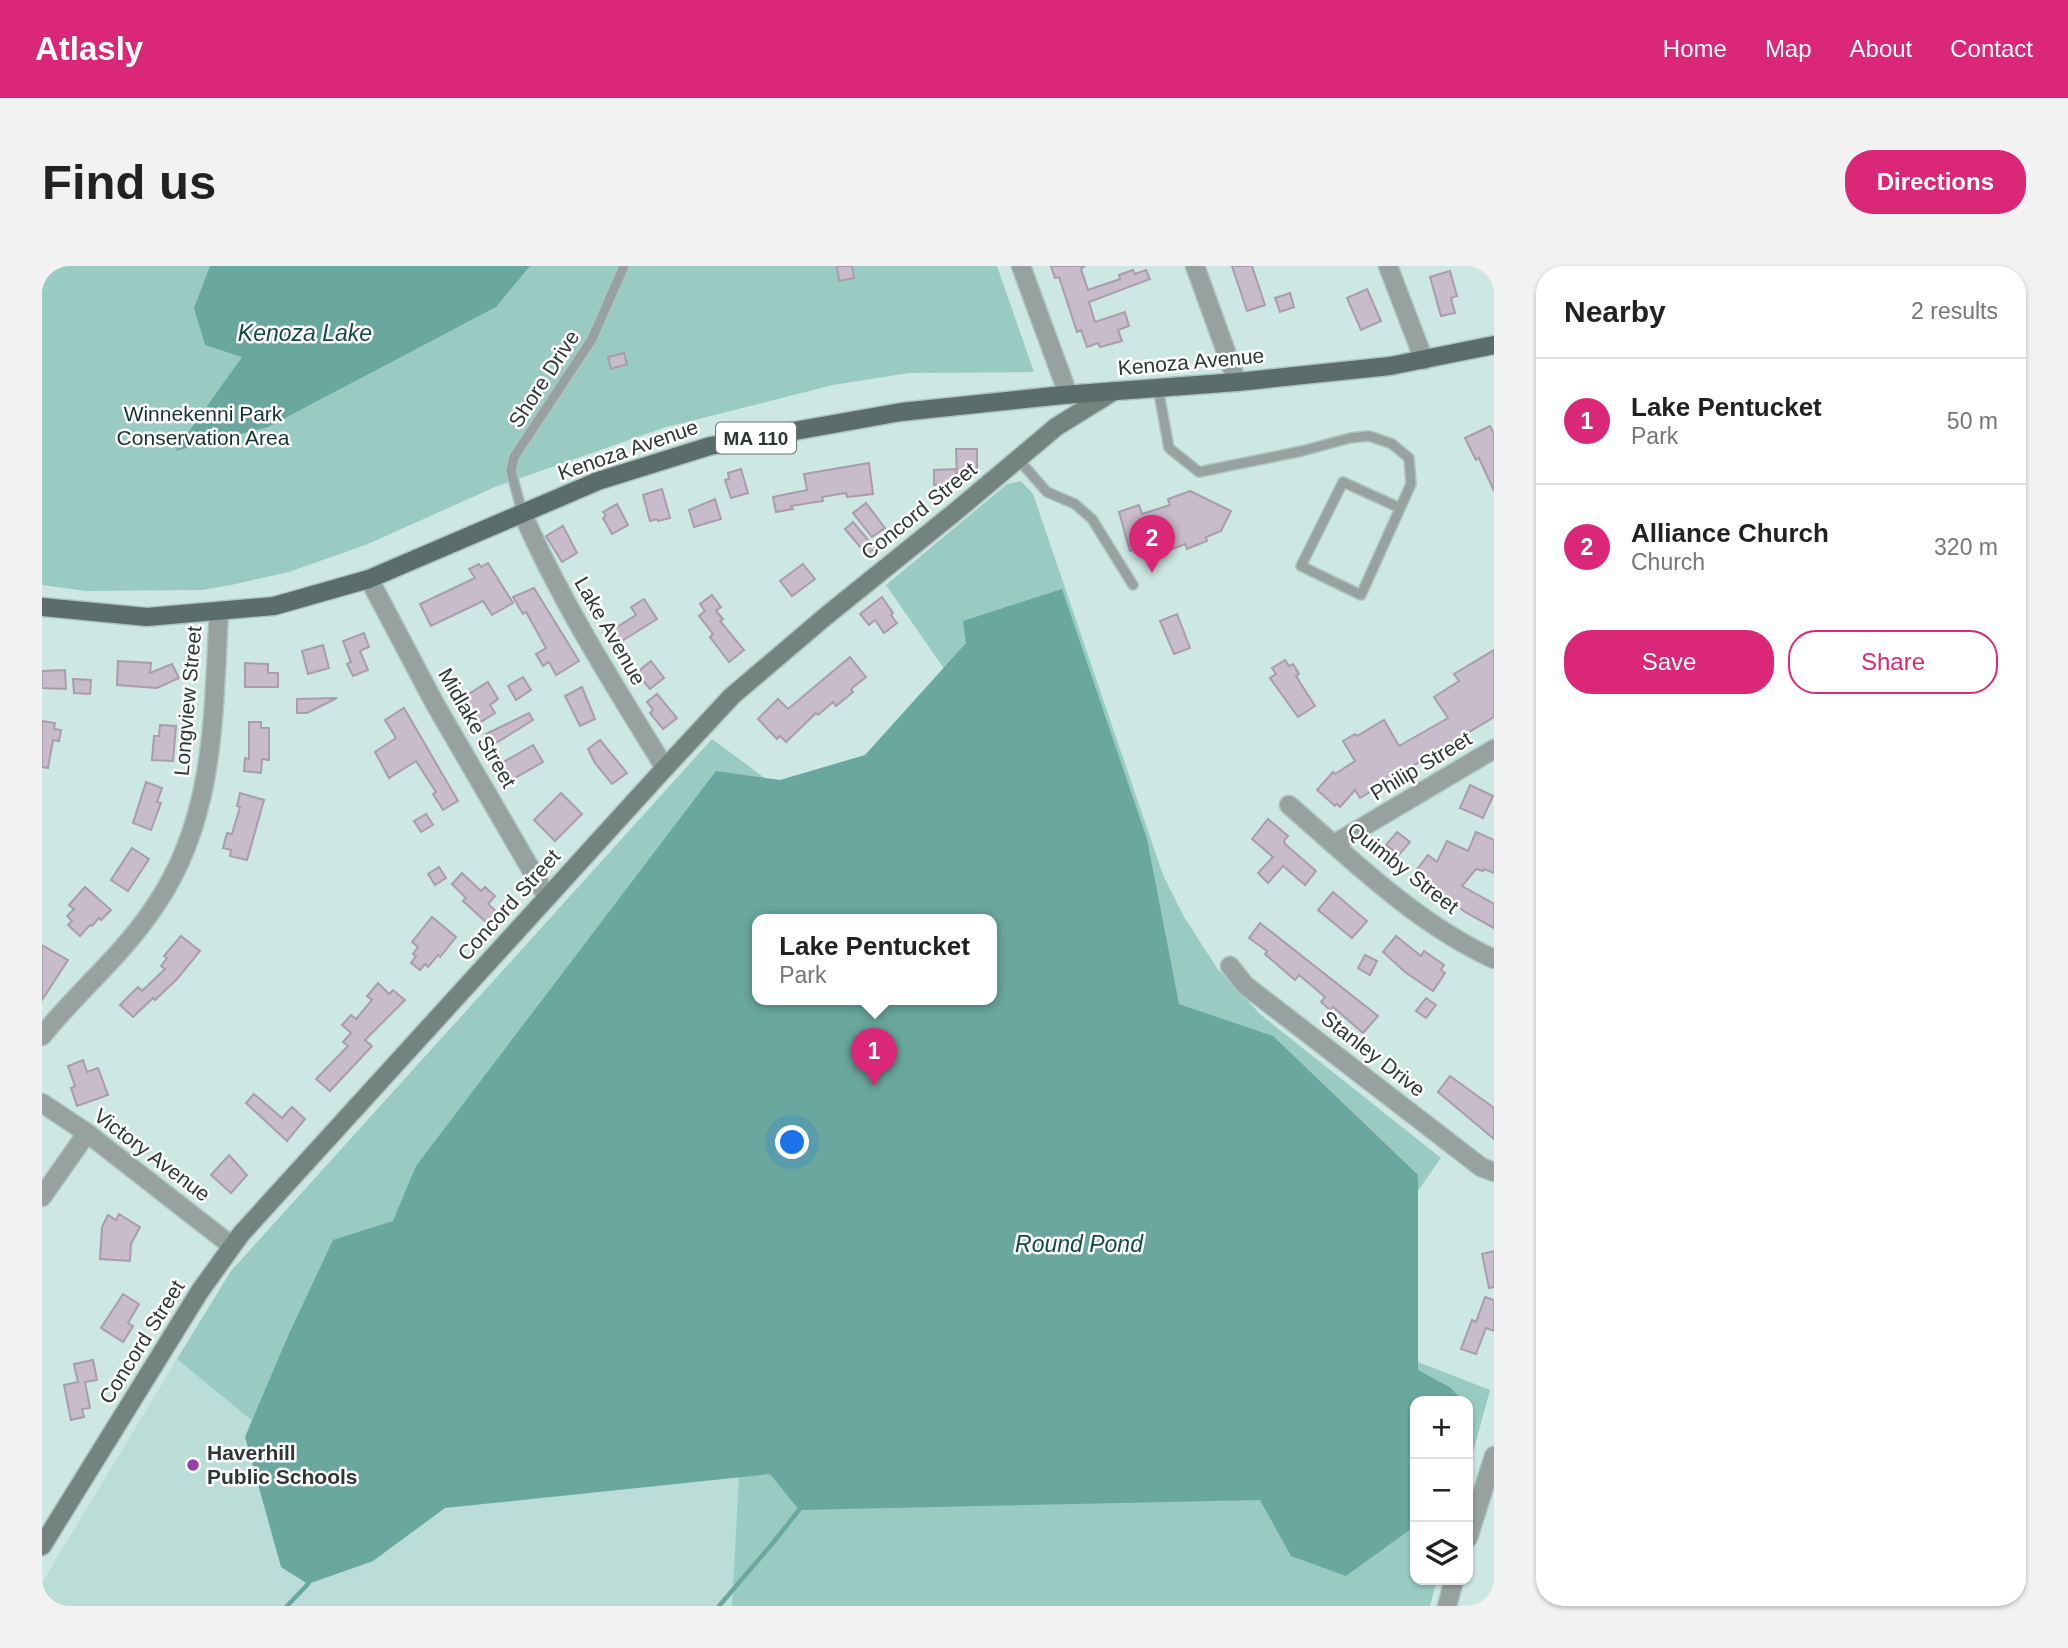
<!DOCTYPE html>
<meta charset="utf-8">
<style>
:root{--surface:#fff;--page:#f2f2f2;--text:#222;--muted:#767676;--line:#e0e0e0;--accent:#db2777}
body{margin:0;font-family:Helvetica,sans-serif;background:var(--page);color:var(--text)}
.controls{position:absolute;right:21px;bottom:21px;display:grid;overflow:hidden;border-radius:14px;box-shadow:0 2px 5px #0004}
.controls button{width:63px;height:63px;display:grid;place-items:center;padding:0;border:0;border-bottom:2px solid var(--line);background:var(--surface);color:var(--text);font:35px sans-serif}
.you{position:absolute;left:751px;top:877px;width:24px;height:24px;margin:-18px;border:5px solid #fff;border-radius:50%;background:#1a73e8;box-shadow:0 0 0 10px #1a73e833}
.badge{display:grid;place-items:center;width:46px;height:46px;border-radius:50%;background:var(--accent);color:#fff;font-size:23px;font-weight:700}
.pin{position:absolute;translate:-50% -58px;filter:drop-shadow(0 2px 4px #0008)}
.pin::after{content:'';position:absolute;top:37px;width:24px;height:21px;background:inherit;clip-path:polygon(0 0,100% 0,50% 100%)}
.popup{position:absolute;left:710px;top:648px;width:245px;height:91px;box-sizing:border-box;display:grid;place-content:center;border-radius:14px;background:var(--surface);filter:drop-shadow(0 2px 5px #0005);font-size:23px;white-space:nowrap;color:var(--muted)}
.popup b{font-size:26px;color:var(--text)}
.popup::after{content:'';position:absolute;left:50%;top:100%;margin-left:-14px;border:14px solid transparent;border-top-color:var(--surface)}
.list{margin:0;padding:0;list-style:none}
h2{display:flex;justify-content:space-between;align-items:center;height:91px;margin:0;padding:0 28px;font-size:30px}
h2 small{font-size:23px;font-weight:400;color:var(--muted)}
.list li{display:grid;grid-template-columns:46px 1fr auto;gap:21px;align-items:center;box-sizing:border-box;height:126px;padding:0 28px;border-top:2px solid var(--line)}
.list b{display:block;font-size:26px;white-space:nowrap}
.list p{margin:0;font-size:23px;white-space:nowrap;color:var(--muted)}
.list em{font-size:23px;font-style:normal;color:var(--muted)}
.actions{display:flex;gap:14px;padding:21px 28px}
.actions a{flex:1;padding:16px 0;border:2px solid var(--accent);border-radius:28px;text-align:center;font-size:24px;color:var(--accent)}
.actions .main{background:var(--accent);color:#fff}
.icon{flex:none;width:38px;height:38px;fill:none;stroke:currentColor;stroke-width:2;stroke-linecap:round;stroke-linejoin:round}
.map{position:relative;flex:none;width:1452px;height:1340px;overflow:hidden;border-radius:28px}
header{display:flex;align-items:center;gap:42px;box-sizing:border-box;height:98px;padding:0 35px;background:var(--accent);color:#fff}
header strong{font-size:33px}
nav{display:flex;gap:38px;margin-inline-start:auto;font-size:24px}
.intro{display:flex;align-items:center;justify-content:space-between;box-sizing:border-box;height:168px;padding:0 42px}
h1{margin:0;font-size:49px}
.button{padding:18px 32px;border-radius:28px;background:var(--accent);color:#fff;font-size:24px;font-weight:700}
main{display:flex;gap:42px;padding:0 42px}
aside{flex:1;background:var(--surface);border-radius:28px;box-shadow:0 2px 5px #0004}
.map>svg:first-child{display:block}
</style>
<header>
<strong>Atlasly</strong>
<nav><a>Home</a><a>Map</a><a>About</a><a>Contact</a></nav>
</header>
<div class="intro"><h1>Find us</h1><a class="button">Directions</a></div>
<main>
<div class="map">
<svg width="1452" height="1340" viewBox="0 0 1452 1340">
<rect width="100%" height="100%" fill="#cde7e2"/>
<path fill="#baddd7" d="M135,1093L219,1162L401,1224L700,1173L690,1340H0V1317Z"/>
<g fill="#99cbc3" fill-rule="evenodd">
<path d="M0,0H955L992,106L867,107L791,119L621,162L453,221L326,278L247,306L189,319L160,324L44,325L0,319Z"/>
<path d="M979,215L991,228L1121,609L1142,651L1175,702L1219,749L1399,892L1366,939L1358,1089L1448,1124L1426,1205V1135H1373V1314H1395L1388,1340H690L699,1173L219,1162L135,1093L189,1005L670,473L739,524L829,494L905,407L844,319L965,218ZM715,654H949V734H715Z"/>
</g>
<g fill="#6aa79e" fill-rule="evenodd">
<path d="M168,0H488L454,41L226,161L133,185L200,91L163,79L152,42Z"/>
<path d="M1020,323L1105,573L1137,738L1231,770L1376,909V1104L1409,1122L1421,1135H1373V1260L1304,1310L1249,1290L1218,1234L757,1244L728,1208L403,1242L331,1295L266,1318L239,1301L203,1171L246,1070L291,974L351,955L374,900L674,505L738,514L823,489L924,377L921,355ZM715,654H949V734H715Z"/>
</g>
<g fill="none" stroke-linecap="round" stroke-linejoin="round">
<g stroke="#6aa79e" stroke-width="4.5">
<path d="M245,1340L266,1318"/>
<path d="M677,1340L730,1278L757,1244"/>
</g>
</g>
<g fill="#c8bbcb" stroke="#a99cac" stroke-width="2">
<path d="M795,0H810L812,12L797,15Z"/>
<path d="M1009,0H1043L1039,3L1046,24L1078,13L1077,9L1091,4L1093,8L1104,4L1108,13L1047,36L1053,56L1083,46L1087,60L1076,64L1080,75L1058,81L1056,77L1045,81L1039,64L1035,66L1017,11L1013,12Z"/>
<path d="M1190,0H1210L1223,39L1205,45Z"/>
<path d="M1408,5L1415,30L1409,32L1413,47L1399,50L1388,11Z"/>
<path d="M1325,23L1339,55L1319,64L1305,32Z"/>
<path d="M1248,27L1252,41L1238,46L1233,32Z"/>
<path d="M582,87L585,98L569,103L566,91Z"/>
<path d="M1448,160L1452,168V225L1437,192L1434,194L1423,172Z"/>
<path d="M914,183H935V208H915Z"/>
<path d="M827,197L831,228L805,231L804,227L780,231L781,235L749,240L751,243L734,246L731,231L765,224L762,208Z"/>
<path d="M699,203L706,227L689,232L683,214L687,213L686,207Z"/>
<path d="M914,203L915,218L892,219V204Z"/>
<path d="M620,223L628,252L616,255L615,253L608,255L601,229Z"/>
<path d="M1148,225L1189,245L1179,265L1164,271L1165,275L1145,283L1143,278L1120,287L1117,280L1110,283L1108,280L1092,286V283L1088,285L1077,246L1097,239L1100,248L1128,239L1126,233Z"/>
<path d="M673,233L679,253L652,261L647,244Z"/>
<path d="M824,237L843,262L830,271L811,247Z"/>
<path d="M575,238L586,259L570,268L561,252L564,250L561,246Z"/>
<path d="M811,256L833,282L825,289L803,263Z"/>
<path d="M521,260L535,287L520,296L504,270Z"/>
<path d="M446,297L471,337L450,349L441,335L389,360L378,338L433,312L427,303L437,298L439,301Z"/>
<path d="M761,298L773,313L750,330L738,315Z"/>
<path d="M492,322L537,395L514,409L507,396L501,400L494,388L504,382L484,346L481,348L471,331Z"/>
<path d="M670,329L679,341L674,345L681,353L678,355L702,384L687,396L668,371L671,368L657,350L663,345L658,338Z"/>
<path d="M840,331L851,347L849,349L855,357L842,367L833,354L827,359L818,348Z"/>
<path d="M602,333L615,353L572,380L564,368L594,349L589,341Z"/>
<path d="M1135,348L1148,382L1132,388L1118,355Z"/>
<path d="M322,367L327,381L318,385L326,404L311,410L305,398L309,396L301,375Z"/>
<path d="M281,379L287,402L266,408L260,385Z"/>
<path d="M1452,384V451L1318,532L1313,524L1298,541L1295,538L1293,540L1275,524L1291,506L1293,508L1313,495L1301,475L1313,468L1315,470L1342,454L1357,480L1406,452L1392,431L1417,415L1412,408Z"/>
<path d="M808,391L824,411L809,423L811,426L794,440L791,436L776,449L774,447L744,476L738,470L735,473L716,453L736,433L746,443Z"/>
<path d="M1243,394L1247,400L1251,398L1257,408L1254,410L1273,440L1256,451L1228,412L1234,408L1230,402Z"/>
<path d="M76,395L109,397L108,407L130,398L137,412L115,422L75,419Z"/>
<path d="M609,395L622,412L608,423L594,407Z"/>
<path d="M203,397L226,398V407H236V421H203Z"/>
<path d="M23,404L24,423L0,422V405Z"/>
<path d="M481,411L489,424L474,434L466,420Z"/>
<path d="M31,413L49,414L48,428L32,427Z"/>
<path d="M446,416L456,433L448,439L453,447L437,457L432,448L427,451L417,434Z"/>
<path d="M540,421L553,453L538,460L523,430Z"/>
<path d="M615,428L635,452L621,463L608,447L611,444L605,436Z"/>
<path d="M295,432L265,447H255V433Z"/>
<path d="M362,442L416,535L401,544L391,528L394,526L374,495L347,512L333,486L354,472L343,454Z"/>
<path d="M487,447L491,454L451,479L444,468Z"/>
<path d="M0,455L13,457L12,463L19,464L17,475L11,474L6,502L0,501Z"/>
<path d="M207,456H219V462H227V494L220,493L219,507L202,505L203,492L207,493Z"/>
<path d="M118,459L134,460L131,495L110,494L112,470H117Z"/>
<path d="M558,474L585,507L570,518L553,497L546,483Z"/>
<path d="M491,479L501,496L466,516L456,499Z"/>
<path d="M104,516L120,522L115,536L119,537L109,564L91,557Z"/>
<path d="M1428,519L1451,530L1441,552L1418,542Z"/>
<path d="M198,527L222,534L205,594L188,590L189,584L181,582L185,567L190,568L198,541L195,540Z"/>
<path d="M519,527L540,548L513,575L492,554Z"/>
<path d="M384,548L391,559L379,566L372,555Z"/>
<path d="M1226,553L1246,570L1242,575L1243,578L1274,605L1263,619L1241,600L1226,617L1216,607L1231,591L1210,573Z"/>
<path d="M1355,566L1368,576L1357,589L1344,579Z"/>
<path d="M1434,566L1452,574V607L1442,603L1441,605L1434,603L1420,620L1452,638V662L1423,646L1373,606L1386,589L1395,596L1405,575L1426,585Z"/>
<path d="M90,582L107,593L86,625L69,614Z"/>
<path d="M397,601L404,612L393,619L386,608Z"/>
<path d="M420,607L439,625L443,621L453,630L446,638L456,647L446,658L421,635L424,632L410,618Z"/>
<path d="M43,621L69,644L59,654L57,652L50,660L48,659L38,670L26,659L30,655L25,650L32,643L27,639Z"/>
<path d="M1291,626L1325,655L1310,672L1276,644Z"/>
<path d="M390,651L414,671L398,691L396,689L386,701L383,698L378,704L369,697L374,690L371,688L376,681L370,676Z"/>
<path d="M1218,657L1336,750L1321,767L1291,741L1288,744L1279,736L1283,731L1257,709L1253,714L1223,688L1225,685L1207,672Z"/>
<path d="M139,670L158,685L135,713L113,734L111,732L91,751L78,739L96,721L100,725L123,703L119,700L125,692L122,690Z"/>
<path d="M1354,670L1379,690L1382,685L1402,699L1399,704L1403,707L1391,725L1363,706L1341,686Z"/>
<path d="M0,679L26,694L0,734Z"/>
<path d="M1323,689L1335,695L1328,709L1316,702Z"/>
<path d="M336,717L347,728L351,724L363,734L323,774L330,780L288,825L274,813L306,780L301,776L309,767L300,759L309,749L314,753L330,734L325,730Z"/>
<path d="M1384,732L1394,739L1384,752L1374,745Z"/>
<path d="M41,794L45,806L56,802L66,829L35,840L29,822L33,820L26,800Z"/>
<path d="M1408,810L1452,842V873L1396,826Z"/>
<path d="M212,828L240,852L250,841L263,853L245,875L204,837Z"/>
<path d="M187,889L205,909L189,927L169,909Z"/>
<path d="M77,948L98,961L89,978L88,995L58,993L60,961L66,949L74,954Z"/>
<path d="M1452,985V1021L1447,1022L1440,988Z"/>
<path d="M81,1028L97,1038L86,1057L91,1060L81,1076L59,1062Z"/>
<path d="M1443,1031L1452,1034V1065L1444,1062L1434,1088L1419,1083L1430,1054L1434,1056Z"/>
<path d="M51,1094L55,1114L43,1116L48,1142L40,1143L42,1151L29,1154L22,1119L36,1116L32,1098Z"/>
</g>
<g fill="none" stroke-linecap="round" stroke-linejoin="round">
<defs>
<g id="service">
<path d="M1116,122L1127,182L1157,206L1260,185L1308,172L1327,170L1350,178L1367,192L1369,218L1319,329L1259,300L1301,216L1358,242"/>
<path d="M976,193L1005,226L1033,238L1050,253L1091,319"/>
<path d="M480,246L469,205L472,191L550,73L582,0"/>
</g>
<g id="minor">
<path d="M979,0L1026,128"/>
<path d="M1153,0L1195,116"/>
<path d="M1346,0L1382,94"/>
<path d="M480,246C519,336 572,419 623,502"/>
<path d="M327,313L393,438L505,631"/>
<path d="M1247,539C1310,594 1375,658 1452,693"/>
<path d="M1292,578L1452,483"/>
<path d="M1188,700L1203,719L1439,901L1452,906"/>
<path d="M0,770C37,724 83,687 115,637C174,549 171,447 177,345"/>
<path d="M0,837L45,867L190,980"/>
<path d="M0,931L45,867"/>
</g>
<g id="tertiary">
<path d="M1426,1272L1452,1190"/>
<path d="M1405,1340L1412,1314"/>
</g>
<path id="secondary" d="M0,1280L158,1025L199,968L623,502L690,430L784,350L913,246L1014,161L1072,125"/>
<path id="primary" d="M0,341L105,351L232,340L327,313L556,215L668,180L859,146L1021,129L1195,116L1348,100L1452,79"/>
</defs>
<use href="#service" stroke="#adc4bf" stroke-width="12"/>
<use href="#minor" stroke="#adc4bf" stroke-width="21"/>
<use href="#tertiary" stroke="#adc4bf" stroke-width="21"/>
<use href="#secondary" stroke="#adc4bf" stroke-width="21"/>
<use href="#primary" stroke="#adc4bf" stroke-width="21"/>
<use href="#service" stroke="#97a2a0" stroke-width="9"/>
<use href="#minor" stroke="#97a2a0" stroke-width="18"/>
<use href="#tertiary" stroke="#97a2a0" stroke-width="18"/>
<use href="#secondary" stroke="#738380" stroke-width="18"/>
<use href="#primary" stroke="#5a6d6a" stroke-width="18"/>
</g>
<circle fill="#953eaa" stroke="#fff" stroke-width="2.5" cx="151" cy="1199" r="7"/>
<g text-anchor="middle" stroke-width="5" stroke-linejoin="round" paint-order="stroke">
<rect fill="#fff" stroke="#6c7372" stroke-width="2" x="674" y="156.5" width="80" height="31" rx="5"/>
<g font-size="19" font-weight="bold" fill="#2d3735">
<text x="714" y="179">MA 110</text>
</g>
<g font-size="21" fill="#2d3735" stroke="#fff">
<text transform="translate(1149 96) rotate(-5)" y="7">Kenoza Avenue</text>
<text transform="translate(502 113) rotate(-57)" y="7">Shore Drive</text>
<text transform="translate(586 184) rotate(-19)" y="7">Kenoza Avenue</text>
<text transform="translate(877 245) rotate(-39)" y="7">Concord Street</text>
<text transform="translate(568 365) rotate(60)" y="7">Lake Avenue</text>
<text transform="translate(146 435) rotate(-85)" y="7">Longview Street</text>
<text transform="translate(435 462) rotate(60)" y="7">Midlake Street</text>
<text transform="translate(1379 500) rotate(-31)" y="7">Philip Street</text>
<text transform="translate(1361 602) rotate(38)" y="7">Quimby Street</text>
<text transform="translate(467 639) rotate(-48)" y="7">Concord Street</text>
<text transform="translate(1331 788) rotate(38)" y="7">Stanley Drive</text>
<text transform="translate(110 889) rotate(37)" y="7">Victory Avenue</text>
<text transform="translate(100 1076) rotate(-58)" y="7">Concord Street</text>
</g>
<g font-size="21" fill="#14332f" stroke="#fff">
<text x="161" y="155">Winnekenni Park<tspan x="161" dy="24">Conservation Area</tspan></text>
</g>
<g font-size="21" font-weight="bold" fill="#2d3735" stroke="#fff" text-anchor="start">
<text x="165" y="1194">Haverhill<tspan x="165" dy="24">Public Schools</tspan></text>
</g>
<g font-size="23" font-style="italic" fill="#124943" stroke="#fff">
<text x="263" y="75">Kenoza Lake</text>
<text x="1037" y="986">Round Pond</text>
</g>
</g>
</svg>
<div class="controls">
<button>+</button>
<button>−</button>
<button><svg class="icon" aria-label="layers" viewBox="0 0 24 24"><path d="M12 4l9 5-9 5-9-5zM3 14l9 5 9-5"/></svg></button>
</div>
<div class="you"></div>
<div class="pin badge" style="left:832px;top:820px">1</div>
<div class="popup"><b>Lake Pentucket</b>Park</div>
<div class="pin badge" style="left:1110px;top:307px">2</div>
</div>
<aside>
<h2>Nearby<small>2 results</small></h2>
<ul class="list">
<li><span class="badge">1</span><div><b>Lake Pentucket</b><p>Park</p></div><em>50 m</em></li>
<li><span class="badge">2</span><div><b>Alliance Church</b><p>Church</p></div><em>320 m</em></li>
</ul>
<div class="actions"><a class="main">Save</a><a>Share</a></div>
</aside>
</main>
